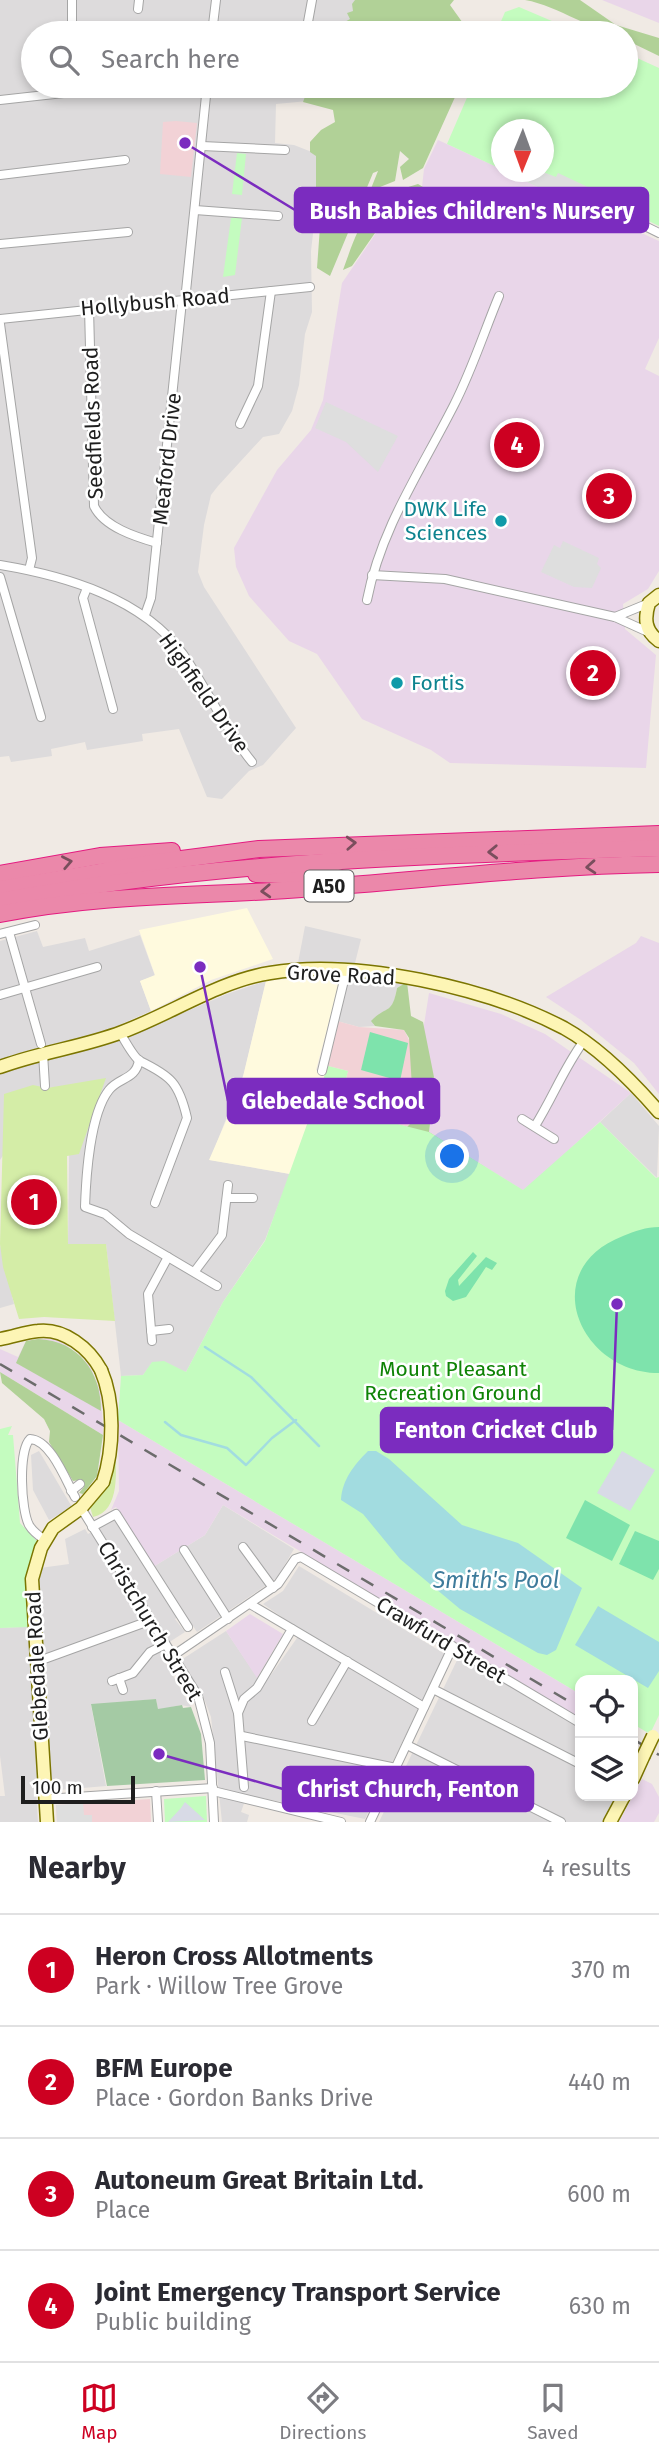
<!DOCTYPE html>
<meta charset="utf-8">
<style>
:root{--surface:#fff;--page:#f2f2f3;--text:#2b2b33;--muted:#7c7c81;--line:#e1e1e2;--accent:#cd0021}
body{margin:0;font-family:"Fira Sans",sans-serif;background:var(--page);color:var(--text)}
.controls{position:absolute;right:21px;bottom:21px;display:grid;overflow:hidden;border-radius:14px;box-shadow:0 4px 10px #0003}
.controls button{width:63px;height:63px;display:grid;place-items:center;padding:0;border:0;border-bottom:2px solid var(--line);background:var(--surface);color:var(--text);font:35px sans-serif}
.compass{position:absolute;left:491px;top:119px;width:63px;height:63px;border-radius:50%;background:var(--surface);box-shadow:0 4px 10px #0003;rotate:181deg}
.scale{position:absolute;left:21px;bottom:18px;width:114px;box-sizing:border-box;padding-left:7px;border:4px solid #1e1e1e;border-top:0;font-size:19px;line-height:24px;white-space:nowrap;color:#1e1e1e;-webkit-text-stroke:5px #fff;paint-order:stroke}
.you{position:absolute;left:453px;top:1157px;width:24px;height:24px;margin:-18px;border:5px solid #fff;border-radius:50%;background:#1a73e8;box-shadow:0 0 0 10px #1a73e833}
.badge{display:grid;place-items:center;width:46px;height:46px;border-radius:50%;background:var(--accent);color:#fff;font-size:23px;font-weight:700}
.pin{position:absolute;translate:-50% -50%;border:4px solid #fff;box-shadow:0 2px 7px #0006}
.list{margin:0;padding:0;list-style:none}
h2{display:flex;justify-content:space-between;align-items:center;height:91px;margin:0;padding:0 28px;font-size:30px}
h2 small{font-size:23px;font-weight:400;color:var(--muted)}
.list li{display:grid;grid-template-columns:46px 1fr auto;gap:21px;align-items:center;box-sizing:border-box;height:112px;padding:0 28px;border-top:2px solid var(--line)}
.list b{display:block;font-size:26px;white-space:nowrap}
.list p{margin:0;font-size:23px;white-space:nowrap;color:var(--muted)}
.list em{font-size:23px;font-style:normal;color:var(--muted)}
.icon{flex:none;width:38px;height:38px;fill:none;stroke:currentColor;stroke-width:2;stroke-linecap:round;stroke-linejoin:round}
.map{position:relative;flex:none;width:659px;height:1822px;overflow:hidden}
.search{position:absolute;background:var(--surface);box-shadow:0 4px 10px #0003;left:21px;right:21px;top:21px;height:77px;display:flex;align-items:center;gap:18px;box-sizing:border-box;padding:0 24px;border-radius:38px;color:var(--muted);font-size:26px}
.sheet{height:539px;background:var(--surface)}
nav{display:flex;justify-content:space-around;align-items:center;box-sizing:border-box;height:98px;border-top:2px solid var(--line);background:var(--surface);font-size:19px;color:var(--muted)}
nav a{display:grid;justify-items:center;gap:4px}
nav .on{color:var(--accent)}
.map>svg:first-child{display:block}
</style>
<div class="map">
<svg width="659" height="1822" viewBox="0 0 659 1822">
<rect width="100%" height="100%" fill="#f0eae4"/>
<g fill="#dddbdc">
<path d="M0,0H356L347,33H33V86H336L330,99L276,104L275,143L294,145L322,156L311,251L312,312L305,334L299,385L292,411L279,434L263,437L218,486L211,495L204,525L198,572L204,587L296,728L263,765L249,771L222,799L207,797L179,729L142,734L143,741L87,750L85,742L51,749L52,756L11,762L9,756L0,757Z"/>
<path d="M305,926L361,939L354,967L298,963Z"/>
<path d="M37,931L43,947L85,938L89,951L140,935L155,976L140,981L151,1011L112,1028L0,1061V941Z"/>
<path d="M349,976L407,982L397,988L394,1002L388,1012L376,1016L373,1024L375,1026L359,1027L337,1021Z"/>
<path d="M266,981L244,1073L210,1160L290,1174L265,1240L223,1302L186,1372L152,1363L143,1375L121,1376L106,1244H68L70,1086L47,1088L0,1160V1074L39,1060L113,1043L227,994Z"/>
<path d="M631,1093L659,1126L657,1178L600,1122Z"/>
<path d="M0,1244L14,1304L0,1308Z"/>
<path d="M39,1451L72,1507L49,1520L33,1490L31,1455Z"/>
<path d="M223,1505L294,1549L277,1578L197,1632L153,1567L205,1535Z"/>
<path d="M115,1519L178,1616L175,1619L185,1632L171,1641L161,1655L191,1707L181,1705L158,1710L156,1699L91,1705L106,1786L36,1792L38,1822H0V1796H5L0,1756V1628L41,1626L37,1578L40,1568L69,1564L65,1539L85,1529L88,1534Z"/>
<path d="M299,1566L445,1654L365,1819L247,1795L241,1812L249,1815L247,1822H222L211,1717L203,1696L181,1660L226,1631L263,1686L302,1631L263,1604L283,1591Z"/>
<path d="M460,1654L580,1727V1796H617L603,1822H379Z"/>
</g>
<g fill="#f2d2d6">
<path d="M176,121L197,123L191,177L160,174L163,122Z"/>
<path d="M337,1021L359,1027L404,1030L411,1044L414,1080V1120L409,1122L417,1129L338,1109L348,1071L328,1066Z"/>
<path d="M150,1799L151,1822H57L56,1805Z"/>
</g>
<g fill="#e9d6e9">
<path d="M602,0H659V23Z"/>
<path d="M438,140L659,241V338L645,369L659,376V571L648,589L623,604L625,629L656,655L646,768L450,763L431,750L362,719L317,654L289,641L249,596L236,567L234,548L277,470L311,430L323,400L342,283L376,233L422,187L424,169Z"/>
<path d="M641,936L659,943V1094L634,1063L581,1020L546,997L636,943Z"/>
<path d="M429,993L501,1014L545,1034L631,1093L524,1191L429,1132L435,1082L423,1031Z"/>
<path d="M38,1339H54L66,1345L90,1366L101,1393L103,1435L0,1372V1349L18,1357L26,1341Z"/>
<path d="M118,1420L580,1694V1719L223,1505L205,1535L153,1567L116,1507L111,1510L119,1491Z"/>
<path d="M250,1614L283,1634L257,1678L226,1631Z"/>
<path d="M642,1779L652,1784L659,1797V1813L654,1822H619Z"/>
</g>
<g fill="#fffade">
<path d="M247,908L273,959L211,980L151,1011L140,981L155,975L139,930Z"/>
<path d="M318,976L341,978L316,1070L325,1074L290,1174L209,1160L240,1089L266,981Z"/>
</g>
<g fill="#d4eda7">
<path d="M106,1078L79,1154L67,1156L68,1244H106L115,1321L44,1317L19,1319L3,1267L0,1244L4,1094L33,1085L47,1088Z"/>
<path d="M115,1448C116,1469 121,1511 93,1517L90,1507Z"/>
</g>
<g fill="#b1d197">
<path d="M355,0H454L450,5L470,33H351L352,30L345,28L343,23L350,19L347,13L353,11L352,4Z"/>
<path d="M525,0H580L616,25L659,38V56L626,40V33C591,33 560,6 525,0Z"/>
<path d="M309,86H460L423,168L403,180L400,167L409,159L400,151L395,181L370,191L378,171L373,173L330,276L317,268L320,227H316L314,223L320,217L322,197L316,193V156L310,152V142L321,130L335,122L333,110L303,102Z"/>
<path d="M418,184L423,187L375,233L352,266L343,270C360,223 367,198 418,184Z"/>
<path d="M407,982L411,1016L423,1022L435,1082L429,1132L485,1167L409,1144L352,1113L407,1127L414,1120L409,1038L404,1030L375,1026L371,1021C386,1005 392,1016 397,988Z"/>
<path d="M38,1339C79,1341 101,1372 101,1411L16,1363L26,1341Z"/>
<path d="M0,1372L103,1435L97,1476L83,1494L79,1493L84,1487L80,1480L73,1481L49,1442L50,1431L44,1419L2,1383Z"/>
</g>
<path fill="#a4caa4" d="M156,1699L158,1709L182,1705L183,1708L191,1707L201,1734L205,1780L107,1786L91,1704Z"/>
<g fill="#c4fcbf">
<path d="M519,7L580,33H496L505,12Z"/>
<path d="M626,53L659,68V226L588,192L581,206L506,172H544V130H502L501,169L447,144L472,86H626Z"/>
<path d="M237,153L246,154L242,195L232,194Z"/>
<path d="M231,218H242L235,275L223,277Z"/>
<path d="M328,1066L348,1071L338,1109L429,1132L523,1190L600,1122L656,1178L659,1177V1715L650,1734L633,1724V1680H580V1694L118,1420L121,1376L143,1375L152,1362L164,1361L186,1372L223,1302L265,1241Z"/>
<path d="M12,1426L8,1435H13L20,1523L37,1541L26,1589L28,1627L0,1628V1429Z"/>
<path d="M206,1796L207,1822H165L164,1799Z"/>
</g>
<g fill="#7ee3ac">
<path d="M370,1032L408,1043L400,1081L361,1070Z"/>
<path d="M659,1227V1373C580,1373 535,1270 623,1236C635,1231 646,1227 659,1227Z"/>
<path d="M473,1252L477,1256L458,1280L459,1286L486,1257L497,1263L492,1270L486,1267L466,1297L453,1301L446,1296L445,1291L449,1279Z"/>
<path d="M585,1500L630,1525L612,1561L566,1538Z"/>
<path d="M635,1531L659,1541V1569L653,1580L619,1564Z"/>
</g>
<g fill="#dedede">
<path d="M506,172H543L556,177L558,173L590,188L581,206Z"/>
<path d="M326,402L398,436L378,472L346,442L315,428Z"/>
<path d="M563,541L599,558L597,564L601,568L592,588L574,587L541,572L554,545L560,548Z"/>
<path d="M83,1803L84,1815H92V1822H57L56,1805Z"/>
</g>
<g fill="#d8dae6">
<path d="M622,1451L655,1470L630,1511L597,1493Z"/>
<path d="M185,1802L205,1820L168,1822L181,1808Z"/>
</g>
<g fill="#a2dce0">
<path d="M368,1451H376L389,1459L462,1525L518,1543L582,1588L556,1650L547,1655L538,1653L460,1609L400,1559L363,1514L341,1500C342,1480 354,1465 368,1451Z"/>
<path d="M598,1606L659,1642V1671L648,1688L575,1645Z"/>
</g>
<g fill="none" stroke-linecap="round" stroke-linejoin="round">
<g stroke="#a2dce0" stroke-width="2.5">
<path d="M205,1347L251,1377L319,1446"/>
<path d="M165,1422L181,1435L227,1448L246,1465L272,1438L296,1420"/>
</g>
<defs>
<g id="street">
<path d="M138,9L139,0"/>
<path d="M72,33V0"/>
<path d="M212,33L216,0"/>
<path d="M306,33L312,0"/>
<path d="M0,100L127,86"/>
<path d="M202,146L285,150"/>
<path d="M0,175L125,160"/>
<path d="M586,197L659,233"/>
<path d="M195,210L278,216"/>
<path d="M0,244L128,232"/>
<path d="M185,301L207,86"/>
<path d="M89,308L94,506C104,527 136,537 157,543"/>
<path d="M0,319L310,287"/>
<path d="M0,324L32,558L29,570"/>
<path d="M240,424L258,386L271,291"/>
<path d="M0,565C66,576 142,598 183,654C207,689 225,729 252,762"/>
<path d="M372,575L445,579L615,617L648,632"/>
<path d="M0,577L41,717"/>
<path d="M87,588L83,598L113,709"/>
<path d="M367,600C381,528 421,470 454,405C472,370 484,332 499,296"/>
<path d="M145,615L151,598L182,301"/>
<path d="M615,617L649,603"/>
<path d="M9,932L41,1044"/>
<path d="M0,934L35,925"/>
<path d="M0,995L97,967"/>
<path d="M120,1033C125,1040 133,1057 140,1061C171,1076 179,1083 187,1118L155,1203"/>
<path d="M43,1053L45,1086"/>
<path d="M139,1060C136,1080 119,1077 109,1090C90,1114 86,1177 85,1207L105,1214L129,1234L217,1286"/>
<path d="M322,1071L346,972"/>
<path d="M522,1119L554,1139"/>
<path d="M535,1126C553,1097 563,1070 583,1042"/>
<path d="M228,1198H253"/>
<path d="M195,1271L222,1235L228,1185"/>
<path d="M151,1331L169,1329"/>
<path d="M152,1341L148,1294L168,1257"/>
<path d="M71,1491L80,1484"/>
<path d="M81,1508L198,1696L210,1743L214,1822"/>
<path d="M92,1527L116,1514L188,1627"/>
<path d="M45,1540C39,1536 33,1532 29,1525C21,1510 18,1451 30,1439C51,1440 66,1481 75,1497"/>
<path d="M243,1547L273,1588"/>
<path d="M184,1550L228,1619"/>
<path d="M250,1604L424,1707"/>
<path d="M171,1657L278,1584L295,1559L301,1557L580,1723"/>
<path d="M36,1662L149,1621"/>
<path d="M225,1672L238,1713"/>
<path d="M119,1678L123,1690"/>
<path d="M112,1681L133,1673L150,1652L164,1645"/>
<path d="M433,1689L580,1764"/>
<path d="M312,1721L347,1661"/>
<path d="M242,1736L396,1768"/>
<path d="M407,1745L561,1822"/>
<path d="M633,1755L642,1761"/>
<path d="M244,1787L238,1713L244,1699L257,1688L292,1629"/>
<path d="M156,1791L158,1822"/>
<path d="M213,1791L341,1822"/>
<path d="M45,1799L213,1788"/>
<path d="M370,1822L453,1646"/>
</g>
<g id="secondary">
<path d="M659,595L649,603C644,619 645,631 659,641"/>
<path d="M0,1067C40,1052 83,1047 122,1032C171,1014 219,981 270,973C355,958 488,988 564,1028C600,1048 632,1081 659,1112"/>
<path d="M0,1339C13,1337 25,1332 38,1331C64,1328 89,1348 101,1370"/>
<path d="M633,1779L643,1757"/>
<path d="M47,1822L32,1579L41,1548L53,1528L81,1508L103,1482"/>
<path d="M610,1822L624,1796"/>
</g>
<g id="highway">
<path d="M0,874L100,856L172,851"/>
<path d="M256,874L338,877"/>
<path d="M0,889L158,862L259,849L659,834"/>
<path d="M0,901C221,860 435,855 659,848"/>
<path d="M0,914C90,896 180,896 271,891C400,883 529,866 659,864"/>
</g>
</defs>
<use href="#street" stroke="#a5a5a5" stroke-width="10"/>
<use href="#secondary" stroke="#7b7500" stroke-width="15"/>
<use href="#highway" stroke="#e41b80" stroke-width="18"/>
<use href="#street" stroke="#fff" stroke-width="8"/>
<use href="#secondary" stroke="#fdf5b5" stroke-width="12"/>
<use href="#highway" stroke="#eb88aa" stroke-width="16"/>
<g stroke="#6c6c6c" stroke-width="2.5" stroke-dasharray="14 14" stroke-linecap="butt">
<path d="M0,1364L580,1708"/>
<path d="M633,1739L659,1755"/>
</g>
<defs>
<g id="secondary-bridge">
<path d="M101,1370C115,1402 114,1449 103,1482"/>
<path d="M643,1757L653,1736"/>
</g>
</defs>
<use href="#secondary-bridge" stroke="#7b7500" stroke-width="15" stroke-linecap="butt"/>
<use href="#secondary-bridge" stroke="#fdf5b5" stroke-width="12"/>
</g>
<defs><path id="oneway-chevron" d="M-2-3.5L2.5 0L-2 3.5" fill="none" stroke-width="1.6" stroke-linecap="round" stroke-linejoin="round" transform="scale(1.75)"/></defs>
<g stroke="#7a4e5d">
<use href="#oneway-chevron" transform="translate(351 843) rotate(-3)"/>
<use href="#oneway-chevron" transform="translate(493 852) rotate(178)"/>
<use href="#oneway-chevron" transform="translate(67 862) rotate(-11)"/>
<use href="#oneway-chevron" transform="translate(591 867) rotate(176)"/>
<use href="#oneway-chevron" transform="translate(266 891) rotate(177)"/>
</g>
<g fill="#0f9aa8" stroke="#fff" stroke-width="2.5">
<circle cx="501" cy="521" r="7"/>
<circle cx="397" cy="683" r="7"/>
</g>
<g text-anchor="middle" stroke-width="5" stroke-linejoin="round" paint-order="stroke">
<rect fill="#fff" stroke="#626262" stroke-width="2" x="304.5" y="870.5" width="49" height="31" rx="5"/>
<g font-size="19" font-weight="bold" fill="#1e1e1e">
<text x="329" y="893">A50</text>
</g>
<g font-size="21" fill="#1e1e1e" stroke="#fff">
<text transform="translate(155 302) rotate(-5)" y="7">Hollybush Road</text>
<text transform="translate(93 423) rotate(-92)" y="7">Seedfields Road</text>
<text transform="translate(167 459) rotate(-84)" y="7">Meaford Drive</text>
<text transform="translate(204 693) rotate(55)" y="7">Highfield Drive</text>
<text transform="translate(341 975) rotate(3)" y="7">Grove Road</text>
<text transform="translate(150 1621) rotate(59)" y="7">Christchurch Street</text>
<text transform="translate(441 1640) rotate(31)" y="7">Crawfurd Street</text>
<text transform="translate(37 1666) rotate(-93)" y="7">Glebedale Road</text>
</g>
<g font-size="21" fill="#0d838f" stroke="#fff" text-anchor="end">
<text x="487" y="516">DWK Life<tspan x="487" dy="24">Sciences</tspan></text>
<text x="411" y="690" text-anchor="start">Fortis</text>
</g>
<g font-size="21" fill="#0f8306" stroke="#fff">
<text x="453" y="1376">Mount Pleasant<tspan x="453" dy="24">Recreation Ground</tspan></text>
</g>
<g font-size="23" font-style="italic" fill="#3e7b9b" stroke="#fff">
<text x="496" y="1588">Smith's Pool</text>
</g>
</g>
<path fill="none" stroke="#7b2cbf" stroke-width="2.5" d="M185 143L295 210M200 967L228 1101M617 1304L612 1430M159 1754L283 1789"/>
<g fill="#7b2cbf" stroke="#fff" stroke-width="2.5">
<circle cx="185" cy="143" r="7"/>
<circle cx="200" cy="967" r="7"/>
<circle cx="617" cy="1304" r="7"/>
<circle cx="159" cy="1754" r="7"/>
</g>
<g fill="#7b2cbf" stroke="#7b2cbf" stroke-width="2.5">
<rect x="295" y="188" width="353" height="44" rx="7"/>
<rect x="228" y="1079" width="211" height="44" rx="7"/>
<rect x="381" y="1408" width="231" height="44" rx="7"/>
<rect x="283" y="1767" width="250" height="44" rx="7"/>
</g>
<g font-size="23" text-anchor="middle" font-weight="bold" fill="#fff">
<text x="472" y="219">Bush Babies Children's Nursery</text>
<text x="333" y="1109">Glebedale School</text>
<text x="496" y="1438">Fenton Cricket Club</text>
<text x="408" y="1797">Christ Church, Fenton</text>
</g>
</svg>
<div class="controls">
<button><svg class="icon" aria-label="locate" viewBox="0 0 24 24"><circle cx="12" cy="12" r="6"/><path d="M12 2v4M12 18v4M2 12h4M18 12h4"/></svg></button>
<button><svg class="icon" aria-label="layers" viewBox="0 0 24 24"><path d="M12 4l9 5-9 5-9-5zM3 14l9 5 9-5"/></svg></button>
</div>
<svg class="compass" viewBox="-18 -18 36 36"><path d="M0-13l5 13h-10z" fill="#e53935"/><path d="M0 13l5-13h-10z" fill="#7c7c81"/></svg>
<div class="scale">100 m</div>
<div class="you"></div>
<div class="pin badge" style="left:34px;top:1202px">1</div>
<div class="pin badge" style="left:593px;top:673px">2</div>
<div class="pin badge" style="left:609px;top:496px">3</div>
<div class="pin badge" style="left:517px;top:445px">4</div>
<div class="search"><svg class="icon" aria-label="search" viewBox="0 0 24 24"><circle cx="10" cy="10" r="6"/><path d="M15 15l6 6"/></svg>Search here</div>
</div>
<section class="sheet">
<h2>Nearby<small>4 results</small></h2>
<ul class="list">
<li><span class="badge">1</span><div><b>Heron Cross Allotments</b><p>Park · Willow Tree Grove</p></div><em>370 m</em></li>
<li><span class="badge">2</span><div><b>BFM Europe</b><p>Place · Gordon Banks Drive</p></div><em>440 m</em></li>
<li><span class="badge">3</span><div><b>Autoneum Great Britain Ltd.</b><p>Place</p></div><em>600 m</em></li>
<li><span class="badge">4</span><div><b>Joint Emergency Transport Service</b><p>Public building</p></div><em>630 m</em></li>
</ul>
</section>
<nav>
<a class="on"><svg class="icon" aria-label="map" viewBox="0 0 24 24"><path d="M3 6l6-2 6 2 6-2v14l-6 2-6-2-6 2zM9 4v14M15 6v14"/></svg>Map</a>
<a><svg class="icon" aria-label="directions" viewBox="0 0 24 24"><path d="M12 3l9 9-9 9-9-9zM9 14v-3h6M13 9l2 2-2 2"/></svg>Directions</a>
<a><svg class="icon" aria-label="saved" viewBox="0 0 24 24"><path d="M7 4h10v16l-5-4-5 4z"/></svg>Saved</a>
</nav>
